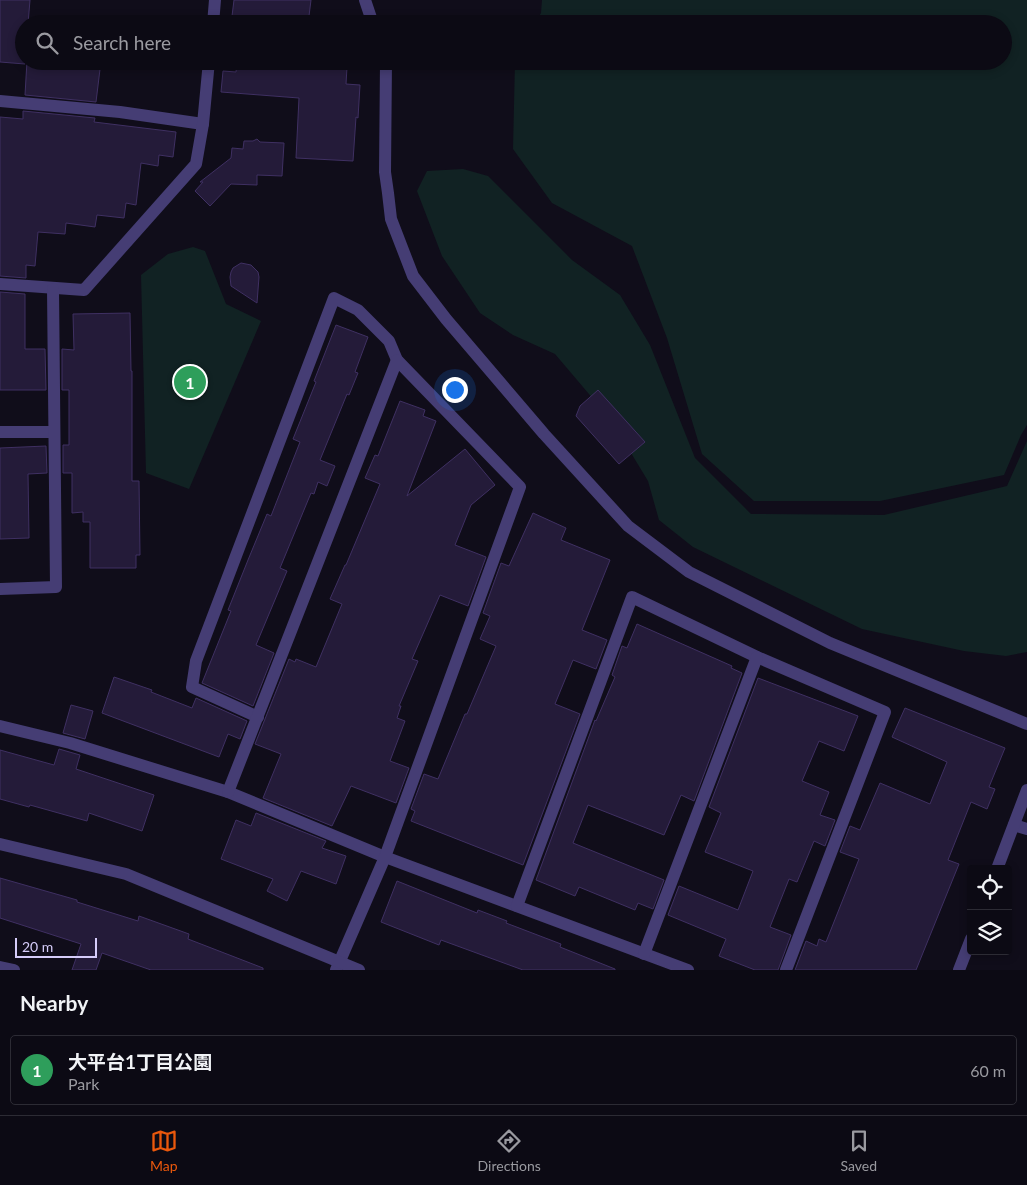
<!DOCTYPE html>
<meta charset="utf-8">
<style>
:root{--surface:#0c0a14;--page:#1a1822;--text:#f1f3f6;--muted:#9a9aa0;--line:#2c2b34;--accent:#ea580c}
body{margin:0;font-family:Lato,"Noto Sans JP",sans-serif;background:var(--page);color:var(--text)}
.controls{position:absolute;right:15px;bottom:15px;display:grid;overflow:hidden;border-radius:5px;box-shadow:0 2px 8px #0003}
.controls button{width:45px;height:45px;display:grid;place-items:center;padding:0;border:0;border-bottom:1px solid var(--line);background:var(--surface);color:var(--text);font:25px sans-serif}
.scale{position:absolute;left:15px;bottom:12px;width:82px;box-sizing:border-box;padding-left:5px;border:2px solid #d5ccf9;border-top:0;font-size:14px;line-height:18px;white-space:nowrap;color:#d5ccf9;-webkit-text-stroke:4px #100d1a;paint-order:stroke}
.you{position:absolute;left:454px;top:389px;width:18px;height:18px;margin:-12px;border:4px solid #fff;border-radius:50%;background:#1a73e8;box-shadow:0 0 0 8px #1a73e833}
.badge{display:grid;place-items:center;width:32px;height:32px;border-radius:50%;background:var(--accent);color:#fff;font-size:16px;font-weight:700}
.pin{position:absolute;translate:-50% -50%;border:2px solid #fff;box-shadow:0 1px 5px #0006}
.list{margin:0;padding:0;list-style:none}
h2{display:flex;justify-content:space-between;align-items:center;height:65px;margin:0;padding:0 20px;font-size:21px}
h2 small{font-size:16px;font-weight:400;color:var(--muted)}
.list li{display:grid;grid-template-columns:32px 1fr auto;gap:15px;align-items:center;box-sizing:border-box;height:70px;margin:0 10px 10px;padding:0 10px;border:1px solid var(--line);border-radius:5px}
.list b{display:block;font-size:19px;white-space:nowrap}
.list p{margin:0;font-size:16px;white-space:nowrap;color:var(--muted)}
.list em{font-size:16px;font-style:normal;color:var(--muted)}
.icon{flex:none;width:28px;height:28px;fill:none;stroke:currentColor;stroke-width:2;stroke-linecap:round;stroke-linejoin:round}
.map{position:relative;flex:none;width:1027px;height:970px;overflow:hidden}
.search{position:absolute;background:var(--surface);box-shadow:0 2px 8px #0003;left:15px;right:15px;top:15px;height:55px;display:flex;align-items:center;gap:12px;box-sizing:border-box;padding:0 18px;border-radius:28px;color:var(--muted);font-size:19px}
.sheet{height:145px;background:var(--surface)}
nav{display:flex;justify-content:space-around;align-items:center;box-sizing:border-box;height:70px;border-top:1px solid var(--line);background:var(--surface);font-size:14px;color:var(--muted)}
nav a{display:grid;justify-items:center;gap:2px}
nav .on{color:var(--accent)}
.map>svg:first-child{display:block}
</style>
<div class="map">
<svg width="1027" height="970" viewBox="0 0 1027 970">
<rect width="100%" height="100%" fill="#100d1a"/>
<g fill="#112223">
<path d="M542,0H1027V425L1021,435L1004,475L880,501H754L702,454L667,338L632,246L552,203L513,149L515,61H1003V24H534L541,13Z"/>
<path d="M463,169L488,176L572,260L620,295L650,345L695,458L751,514L884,515L1007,486L1027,441V652L1006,656L964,651L862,629L693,547L659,520L648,481L611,420L555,354L513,335L480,313L442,256L417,191L427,171Z"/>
<path d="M193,247L205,251L226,304L261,321L189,489L146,473L141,275L168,254Z"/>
</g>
<g fill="#241b39" stroke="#3f3062">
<path d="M0,0H30L28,24H24V61H25V64L0,62Z"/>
<path d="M234,0H311L308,24H231Z"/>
<path d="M27,61H101L96,102L25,95Z"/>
<path d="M237,61H275L347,67L346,84L360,85L358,118L356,117L353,161L296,158L299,98L221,92L223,71L236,72Z"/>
<path d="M23,111L95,118L94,122L176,132L173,157L159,155L158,166L141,163L136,205L126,203L124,218L97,215L95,227L66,223L65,234L38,232L35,266L26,265V278L0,276V117L23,119Z"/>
<path d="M257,139L260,142L284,143L282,176L257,175V185L231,184L210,206L195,191L203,182H200L231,158L232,148L243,149L244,141H253Z"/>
<path d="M241,263L251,265L258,272L259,277L257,303L231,286L230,277L231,272L233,268Z"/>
<path d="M0,292L25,294V349H45L46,390H0Z"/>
<path d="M130,313L131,371H132V481H139L140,555H136V568H90V522H83V512L72,513V473H63V445H69V390H62V349L74,350L73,314Z"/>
<path d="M336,325L368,337L355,372L358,373L349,395L347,394L320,460L335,466L327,486L318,482L314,494L311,493L280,568L287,571L256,645L274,653L253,706L202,683L231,611L228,610L248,560L267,514L271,516L300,442L293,439L316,382L314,381Z"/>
<path d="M598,390L645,442L619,464L576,416L580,406Z"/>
<path d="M400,401L425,410L423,416L436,421L407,496L465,449L495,485L471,505L455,545L486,557L468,606L440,595L412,659L418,661L399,706H401L397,718L405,721L390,761L409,768L396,803L351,786L332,826L263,798L281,754L255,744L289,659L295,662L296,659L316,667L342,604L330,599L345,565H346L380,484L365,478L375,455L378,456Z"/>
<path d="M46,446L47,473L28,474L29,538L0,539V448Z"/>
<path d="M533,513L566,528L561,540L610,560L582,630L607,640L596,669L573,660L555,704L580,714L523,865L411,821L415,811L411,809L424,774L438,779L465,714H467L496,646L480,639L490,616L483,613L501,563L509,566Z"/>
<path d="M637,624L732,666L731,668L742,673L694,801L681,795L664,835L588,805L573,843L664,880L653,909L638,903L635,910L579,887L575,896L536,880L595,720L596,721L615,677L612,675L622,646L627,648Z"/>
<path d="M114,677L152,690L151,692L192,708L196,698L247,721L240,739L228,734L219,757L102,713Z"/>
<path d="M758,678L858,716L844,751L819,741L802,781L829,792L820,815L835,820L825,846L814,841L797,882L789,879L770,927L791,935L778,970H755L719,956L726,939L668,915L679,886L738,910L753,871L705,852L721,813L709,807Z"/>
<path d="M71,705L93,711L85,739L63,733Z"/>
<path d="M905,708L1005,748L989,787L995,789L987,809L971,802L948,860L959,864L916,970H795L806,941L817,946L819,939L826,942L859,859L840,852L850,826L860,830L880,783L930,804L947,762L892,737Z"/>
<path d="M59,749L80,755L76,769L154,795L142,831L89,813L87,821L30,805L29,807L0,799V750L54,765Z"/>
<path d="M256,813L326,841L322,848L346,856L336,884L301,871L287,901L267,891L273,879L221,859L236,820L251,826Z"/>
<path d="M0,878L77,900V902L138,921L139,916L189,934L188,939L263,968V970H151L102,953L96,970H72L81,944L0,918Z"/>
<path d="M397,881L477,913L478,910L507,921L506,923L561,944L560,947L615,969V970H523L441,940L439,945L381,922Z"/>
</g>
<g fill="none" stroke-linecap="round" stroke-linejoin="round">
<g stroke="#453d74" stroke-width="12">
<path d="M365,0L373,24"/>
<path d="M213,24L215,0"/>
<path d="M386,61L385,172L388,193L391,219L413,276L446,319L544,434L628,526L689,572L830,643L1027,724"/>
<path d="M0,101L120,112L203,124"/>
<path d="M0,284L84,290L196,164L203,124L209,61"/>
<path d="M0,432H54"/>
<path d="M0,589L56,587L53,289"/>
<path d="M258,717L192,687L196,661L334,298L358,310L389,341L397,360"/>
<path d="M0,726L70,743L228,792L385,857L688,970"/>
<path d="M228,792L397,360L520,487L385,857L336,970"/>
<path d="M1014,825L1027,829"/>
<path d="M0,844L126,874L359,970"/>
<path d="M997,869L1027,790"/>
<path d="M517,906L632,597L757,657L885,712L786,970"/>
<path d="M644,954L757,657"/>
<path d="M0,967L14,970"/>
<path d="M959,970L971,939"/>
</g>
</g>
</svg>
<div class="controls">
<button><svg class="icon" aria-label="locate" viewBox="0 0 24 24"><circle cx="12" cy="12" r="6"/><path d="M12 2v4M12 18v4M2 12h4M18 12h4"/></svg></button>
<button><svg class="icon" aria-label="layers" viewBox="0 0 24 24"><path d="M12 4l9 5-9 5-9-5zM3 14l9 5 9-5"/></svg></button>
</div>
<div class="scale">20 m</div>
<div class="you"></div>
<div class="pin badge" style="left:190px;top:382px;background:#2e9e5b">1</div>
<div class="search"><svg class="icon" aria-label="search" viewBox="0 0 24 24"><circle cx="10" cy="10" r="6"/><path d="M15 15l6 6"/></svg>Search here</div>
</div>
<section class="sheet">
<h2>Nearby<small></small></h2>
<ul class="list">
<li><span class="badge" style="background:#2e9e5b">1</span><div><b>大平台1丁目公園</b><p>Park</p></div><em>60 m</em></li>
</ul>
</section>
<nav>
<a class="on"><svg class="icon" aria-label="map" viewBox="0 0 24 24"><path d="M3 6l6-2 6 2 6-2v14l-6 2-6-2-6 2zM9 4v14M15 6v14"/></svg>Map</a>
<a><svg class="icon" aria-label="directions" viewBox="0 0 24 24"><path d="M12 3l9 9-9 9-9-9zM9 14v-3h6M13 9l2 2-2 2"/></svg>Directions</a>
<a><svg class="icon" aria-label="saved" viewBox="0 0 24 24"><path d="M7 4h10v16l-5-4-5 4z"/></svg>Saved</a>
</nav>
